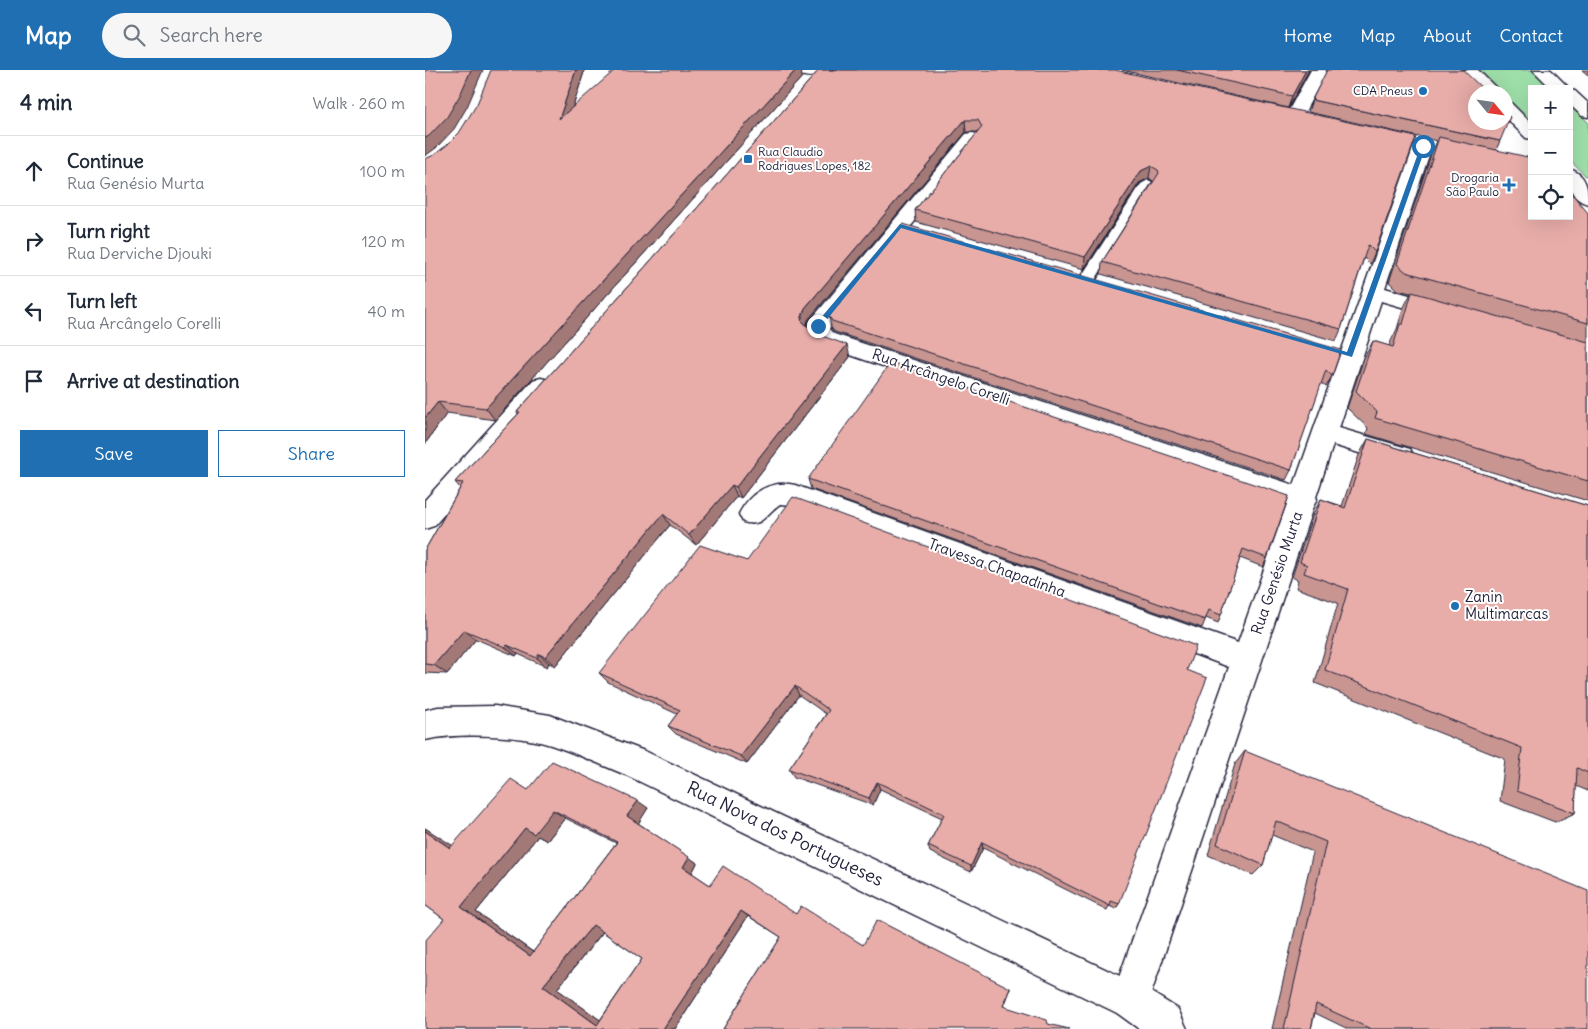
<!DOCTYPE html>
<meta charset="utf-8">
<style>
:root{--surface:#fff;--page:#f6f6f7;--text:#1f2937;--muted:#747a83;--line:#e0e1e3;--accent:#1f6fb2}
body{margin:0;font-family:Delius,sans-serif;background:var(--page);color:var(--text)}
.controls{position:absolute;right:15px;top:15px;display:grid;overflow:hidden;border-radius:0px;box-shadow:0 5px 20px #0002}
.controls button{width:45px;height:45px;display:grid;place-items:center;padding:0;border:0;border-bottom:1px solid var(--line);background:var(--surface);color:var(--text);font:25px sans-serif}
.compass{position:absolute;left:1043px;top:15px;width:45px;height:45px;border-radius:50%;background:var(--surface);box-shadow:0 5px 20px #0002;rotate:119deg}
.stop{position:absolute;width:15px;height:15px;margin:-11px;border:4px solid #1f6fb2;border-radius:50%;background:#fff}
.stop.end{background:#1f6fb2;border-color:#fff;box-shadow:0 1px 5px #0008}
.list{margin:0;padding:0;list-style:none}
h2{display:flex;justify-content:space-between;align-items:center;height:65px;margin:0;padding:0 20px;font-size:21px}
h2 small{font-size:16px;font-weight:400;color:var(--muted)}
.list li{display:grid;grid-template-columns:32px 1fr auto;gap:15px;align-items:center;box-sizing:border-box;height:70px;padding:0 20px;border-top:1px solid var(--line)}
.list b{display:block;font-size:19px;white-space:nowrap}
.list p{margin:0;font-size:16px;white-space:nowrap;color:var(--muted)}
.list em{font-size:16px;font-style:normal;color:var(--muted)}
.actions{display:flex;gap:10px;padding:15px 20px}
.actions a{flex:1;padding:11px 0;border:1px solid var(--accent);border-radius:0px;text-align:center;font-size:18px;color:var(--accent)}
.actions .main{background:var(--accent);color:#fff}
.icon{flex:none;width:28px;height:28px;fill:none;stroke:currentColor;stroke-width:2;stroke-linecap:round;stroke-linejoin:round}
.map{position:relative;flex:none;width:1163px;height:959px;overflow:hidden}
header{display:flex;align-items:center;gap:30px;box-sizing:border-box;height:70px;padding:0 25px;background:var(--accent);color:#fff}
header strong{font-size:24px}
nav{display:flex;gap:28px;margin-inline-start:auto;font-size:18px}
.search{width:350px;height:45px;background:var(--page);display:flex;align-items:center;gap:12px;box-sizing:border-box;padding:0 18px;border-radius:28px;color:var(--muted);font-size:19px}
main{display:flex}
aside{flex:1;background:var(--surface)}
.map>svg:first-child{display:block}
</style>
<header>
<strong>Map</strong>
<div class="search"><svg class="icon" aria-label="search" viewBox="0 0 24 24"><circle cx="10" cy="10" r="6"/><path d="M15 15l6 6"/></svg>Search here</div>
<nav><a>Home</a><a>Map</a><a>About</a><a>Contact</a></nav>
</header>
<main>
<aside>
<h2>4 min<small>Walk · 260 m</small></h2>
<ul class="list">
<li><svg class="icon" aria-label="ahead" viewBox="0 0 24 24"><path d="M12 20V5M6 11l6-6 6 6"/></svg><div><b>Continue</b><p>Rua Genésio Murta</p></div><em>100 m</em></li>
<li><svg class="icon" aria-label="right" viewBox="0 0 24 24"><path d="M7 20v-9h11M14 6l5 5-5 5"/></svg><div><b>Turn right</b><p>Rua Derviche Djouki</p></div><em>120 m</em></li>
<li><svg class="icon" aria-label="left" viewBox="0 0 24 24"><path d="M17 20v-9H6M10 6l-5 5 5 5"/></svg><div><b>Turn left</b><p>Rua Arcângelo Corelli</p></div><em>40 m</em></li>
<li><svg class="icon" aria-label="arrive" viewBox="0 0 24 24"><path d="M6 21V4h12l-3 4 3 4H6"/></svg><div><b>Arrive at destination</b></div></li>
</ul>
<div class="actions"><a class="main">Save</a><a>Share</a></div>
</aside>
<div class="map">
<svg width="1163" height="959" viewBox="0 0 1163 959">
<rect width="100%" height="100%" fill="#fff"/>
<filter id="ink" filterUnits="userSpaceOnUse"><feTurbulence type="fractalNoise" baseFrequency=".02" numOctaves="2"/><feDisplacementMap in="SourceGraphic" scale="10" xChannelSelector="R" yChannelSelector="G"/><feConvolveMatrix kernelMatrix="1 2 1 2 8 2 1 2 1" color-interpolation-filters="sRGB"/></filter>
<g filter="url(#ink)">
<g fill="#9edfa9" stroke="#608072">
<path d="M1053,0H1107L1127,19H1107V53L1081,27L1080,22H1076Z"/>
<path d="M1144,35L1163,52V108L1144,90Z"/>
</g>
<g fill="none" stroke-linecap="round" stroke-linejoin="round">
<defs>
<path id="service" d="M723,110L730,114L670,210L667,213H657L654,210L716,114Z"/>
<g id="minor">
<path d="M364,0H431L429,3C407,9 388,9 366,3Z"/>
<path d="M886,0H902L875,51L869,52L863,51L860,47Z"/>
<path d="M547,63L553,64L556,68L553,72L404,259L409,264L869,415L989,76L992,72L998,71L1004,72L1007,76L960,218L1026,237L1029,242L1026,247L1018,249L956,231L914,358L985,379L989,386L985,393L976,396L908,375L891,427L892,429L888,437L724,930L718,943L705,949L692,943L686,930L804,597L368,435L355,434C340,444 338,458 318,452L314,444C325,422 346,410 370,415L813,573L862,434L393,274L381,261L385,251L541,64Z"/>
<path d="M116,308L124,310L128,316L124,322L9,456L0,459V430L108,310Z"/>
</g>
<path id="tertiary" d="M70,636L125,645L222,682L718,917L753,939L762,959H714L692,943L201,705C176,695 151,683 126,675C92,665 35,662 0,670V640L13,637Z"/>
<g id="primary">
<path d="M1036,0H1053L1075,22H1058Z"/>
<path d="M1108,0H1126L1145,19V20L1150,21L1163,33V47L1157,46L1144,34V19H1127Z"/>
<path d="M1080,32L1086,33L1107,54V69L1101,68L1080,47Z"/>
<path d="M1144,99C1162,104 1163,119 1163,134C1145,129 1144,115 1144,99Z"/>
</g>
</defs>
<use href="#service" stroke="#22223b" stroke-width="4"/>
<use href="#minor" stroke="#22223b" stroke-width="3"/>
<use href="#tertiary" stroke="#22223b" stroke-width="3"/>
<use href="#primary" stroke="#22223b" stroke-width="3"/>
<use href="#service" fill="#fff" fill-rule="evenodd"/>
<use href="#minor" fill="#fff" fill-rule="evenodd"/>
<use href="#tertiary" fill="#fff" fill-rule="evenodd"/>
<use href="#primary" fill="#fff" fill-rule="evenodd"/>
</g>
<g fill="#c89591" stroke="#22223b" fill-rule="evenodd">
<path d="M394,0L991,67L950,182L945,194L939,188L916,259L911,271L676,204L677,192L728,111L724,108L714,113L659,199L491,152L490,140L553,62H541L383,250L382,256L389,263L425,287L316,428L312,426L271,475L245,455L130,596L124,593L122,597L93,584L91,586L51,569L22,604L0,603V480L35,418L30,412L93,344L92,342Z"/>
<path d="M697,0H884L863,38Z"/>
<path d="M1157,0H1163V5Z"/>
<path d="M159,2L148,37L377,7L70,350L22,343L0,374L9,85Z"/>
<path d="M887,30L1075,71L1071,80L1107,146L1163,143V431L941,364L943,358L922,338L939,288L948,271L964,276L966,271L972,259L978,239L986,223L972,220L964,212L1006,84L1012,71L883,42Z"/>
<path d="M404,246L916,280L907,306L901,317L896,313L866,400L861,410L410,262L406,258Z"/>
<path d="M943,369L1163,436V721L1151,716L1150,743L1130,752L1075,731L1080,689L890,613L913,533L871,518L873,510L867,507L888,444L896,429L917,436L934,385Z"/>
<path d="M383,409L864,426L842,488L838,497L815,488L796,545L793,553L781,548L777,558L386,419Z"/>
<path d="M322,491L762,600L694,834L691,839L684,836L682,840L558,778L546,802L505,782L503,776L517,748L455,719L448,735L369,707L364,699L401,644L374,625L322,694L251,664L243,656L252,644L183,612L174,603Z"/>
<path d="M820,681L1163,959H923L890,943L886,959H847L888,782L847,765L838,795L828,805L783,785L810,694Z"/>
<path d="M103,720L223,738L213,753L272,793L267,803L285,815L371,844L438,875L585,921L298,959L356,867L323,846L250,959H0L19,849L0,835V758L27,776ZM140,748L191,773L108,882L51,842L113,766L122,771ZM178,862L217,889L175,950L132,919Z"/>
</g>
<g fill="#a27976" stroke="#22223b">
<path d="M46,0H58L42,37L29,59L11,78L0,86V68Z"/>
<path d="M151,0H159V2L140,61L134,49Z"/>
<path d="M371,0H376L377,7L70,350L61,338Z"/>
<path d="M881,0H884L863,38L867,26Z"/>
<path d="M540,50L541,62L383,250L380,262L376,250L380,238Z"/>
<path d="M726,96L724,108L714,113L659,199L660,187L716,101Z"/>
<path d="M422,275L425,287L316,428L311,417Z"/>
<path d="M13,332L22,343L0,374V348Z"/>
<path d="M307,415L312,426L271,475L264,465Z"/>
<path d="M238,444L245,455L130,596L120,587Z"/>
<path d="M39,560L51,569L22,604L9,595Z"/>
<path d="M82,575L93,584L91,586L80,577Z"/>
<path d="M114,584L124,593L122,597L112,588Z"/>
<path d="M370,616L374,625L322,694L316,686Z"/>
<path d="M452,712L455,719L448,735L444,728Z"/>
<path d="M213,731L223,738L213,754L202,746Z"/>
<path d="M128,740L140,748L122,771L113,766L51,842L119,890L105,886L36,837L100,758Z"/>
<path d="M0,758L41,784L25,778L0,761Z"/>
<path d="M557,772L558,778L546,802V796Z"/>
<path d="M264,787L272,793L267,803L258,797Z"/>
<path d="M316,841L323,846L250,959H238Z"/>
<path d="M168,855L180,859L132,919L185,957L172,955L118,916Z"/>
<path d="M585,918V921L578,939V936Z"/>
</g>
<g fill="#e8ada9" stroke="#22223b" fill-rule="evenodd">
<path d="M0,0H46L35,25L22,47L4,66L0,68Z"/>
<path d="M66,0H151L134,49L190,0H371L61,338L13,332L0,348V89L9,85L22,75L34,63L52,34Z"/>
<path d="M394,0H690L991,67L950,182L943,175L916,259L677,192L734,103L733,100L726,96L716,101L660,187L490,140L557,57L553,50H540L380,238L376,250L389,263L422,275L311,417L307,415L264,465L238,444L120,587L114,584L112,588L82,575L80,577L39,560L9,595L0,594V480L38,413L30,412L95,342H92Z"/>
<path d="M752,0H881L867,26Z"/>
<path d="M902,0H1038L1061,22H1050V52H1080V42L1085,47L1075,71L887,30Z"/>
<path d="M1014,67L1107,88V146H1144V125H1148L1163,143V253L981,202L972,194Z"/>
<path d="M478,154L916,280L907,306L901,300L866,400L407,251L404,246Z"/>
<path d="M987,222L1163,272V411L950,348L952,342L931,321L948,271L968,277L975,254H978Z"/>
<path d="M466,292L864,426L842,488L818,479L796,545L784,540L780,550L383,409Z"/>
<path d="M943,369L1163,436V703L1152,698L1150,743L1092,721L1097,678L900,600L923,519L879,503L882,495L875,492L896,429L920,438Z"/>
<path d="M368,427L771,576L762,600L782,608L694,834L686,831L685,836L557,772L546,796L503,776L519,744L452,712L444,728L364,699L404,640L370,616L316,686L243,656L255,640L174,603L275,475L322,491Z"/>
<path d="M820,681L1163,821V959H946L891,934L886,959H859L901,772L851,751L838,795L792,774Z"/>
<path d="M127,691L213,731L202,746L264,787L258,797L285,815L298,796L371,844L376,836L438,875L452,850L585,918L578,936L622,950L623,954L644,959H298L356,867L316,841L238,959H0V871L19,849L0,835V761L25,778L86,709L103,720ZM128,740L192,772L105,886L36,837L100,758L109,764ZM168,855L217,889L172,955L118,916Z"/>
</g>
</g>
<path fill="#1f6fb2" d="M996,75L1001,76L927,287L476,158L395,258L389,256L475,154L922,282Z"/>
<g fill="#1f6fb2" stroke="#fff" stroke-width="2">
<circle cx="998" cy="21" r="5"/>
<rect x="318" y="84" width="10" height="10" rx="2.5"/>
<path d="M1081.5 107.5h5v5h5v5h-5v5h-5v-5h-5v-5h5z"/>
<circle cx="1030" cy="536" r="5"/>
</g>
<g text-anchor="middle" stroke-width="4" stroke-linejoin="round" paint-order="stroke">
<g font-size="12" fill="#22223b" stroke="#fff" text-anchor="end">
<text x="988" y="25">CDA Pneus</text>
<text x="333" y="86" text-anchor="start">Rua Claudio<tspan x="333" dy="14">Rodrigues Lopes, 182</tspan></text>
<text x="1074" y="112">Drogaria<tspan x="1074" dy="14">São Paulo</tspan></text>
</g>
<g font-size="15" fill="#22223b" stroke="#fff">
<text transform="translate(516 307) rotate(19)" y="5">Rua Arcângelo Corelli</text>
<text transform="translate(572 498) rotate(20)" y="5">Travessa Chapadinha</text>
<text transform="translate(852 503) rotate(-71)" y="5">Rua Genésio Murta</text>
</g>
<g font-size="15" fill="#22223b" stroke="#fff" text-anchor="start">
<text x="1040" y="532">Zanin<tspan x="1040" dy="17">Multimarcas</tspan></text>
</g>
<g font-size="18" fill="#22223b" stroke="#fff">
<text transform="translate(360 764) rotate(26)" y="6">Rua Nova dos Portugueses</text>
</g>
</g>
</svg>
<div class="controls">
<button>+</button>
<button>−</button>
<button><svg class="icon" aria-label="locate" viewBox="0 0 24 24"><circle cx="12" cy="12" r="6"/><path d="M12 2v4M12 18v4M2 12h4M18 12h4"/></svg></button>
</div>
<svg class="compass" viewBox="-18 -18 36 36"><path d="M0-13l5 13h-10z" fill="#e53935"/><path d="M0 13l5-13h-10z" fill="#747a83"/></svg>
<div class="stop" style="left:998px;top:76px"></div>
<div class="stop end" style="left:393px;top:256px"></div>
</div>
</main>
